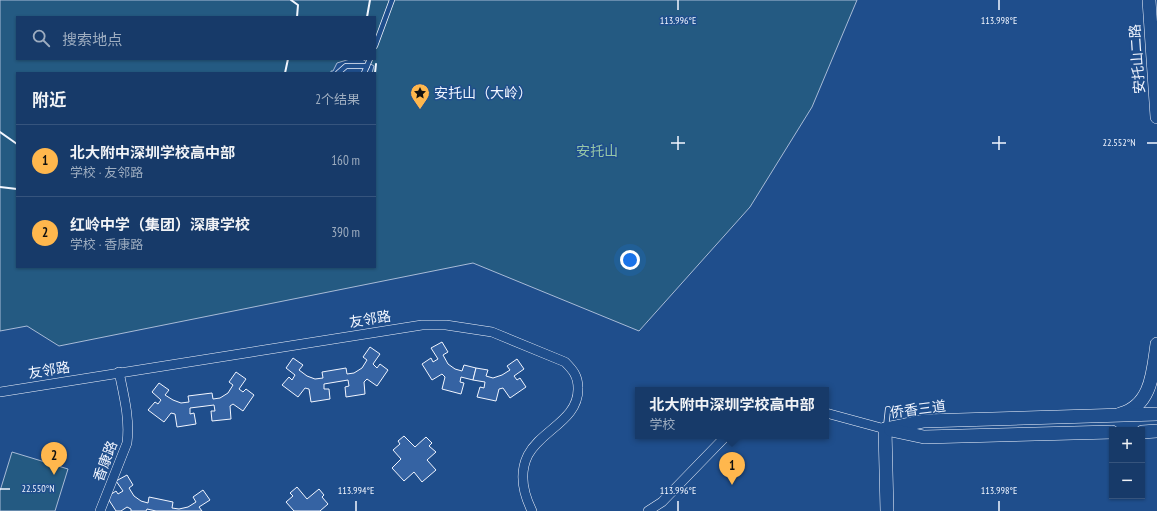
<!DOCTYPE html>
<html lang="zh">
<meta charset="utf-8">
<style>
:root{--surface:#173a69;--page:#20416f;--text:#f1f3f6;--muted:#9eadc0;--line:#36547d;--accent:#ffb74d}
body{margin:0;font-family:"PT Sans Narrow","Noto Sans SC",sans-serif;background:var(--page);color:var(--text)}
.controls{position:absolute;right:12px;bottom:12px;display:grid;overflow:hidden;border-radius:0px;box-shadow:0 1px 3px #0004}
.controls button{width:36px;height:36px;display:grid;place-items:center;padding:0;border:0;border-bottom:1px solid var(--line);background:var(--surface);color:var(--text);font:20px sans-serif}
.you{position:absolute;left:630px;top:260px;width:14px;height:14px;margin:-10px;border:3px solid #fff;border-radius:50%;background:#1a73e8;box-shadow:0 0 0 6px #1a73e833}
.badge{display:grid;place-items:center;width:26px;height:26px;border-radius:50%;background:var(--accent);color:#111;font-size:13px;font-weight:700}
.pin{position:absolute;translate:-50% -33px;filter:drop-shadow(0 1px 2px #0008)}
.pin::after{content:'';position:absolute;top:21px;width:14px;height:12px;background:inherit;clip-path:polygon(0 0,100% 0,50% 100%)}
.popup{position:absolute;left:635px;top:387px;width:194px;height:52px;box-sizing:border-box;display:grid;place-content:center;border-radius:0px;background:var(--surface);filter:drop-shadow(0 1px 3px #0005);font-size:13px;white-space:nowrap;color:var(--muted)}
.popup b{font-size:15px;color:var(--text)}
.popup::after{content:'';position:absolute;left:50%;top:100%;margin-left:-8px;border:8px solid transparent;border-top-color:var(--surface)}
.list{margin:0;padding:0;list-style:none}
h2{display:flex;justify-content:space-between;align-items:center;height:52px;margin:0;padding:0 16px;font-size:17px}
h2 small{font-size:13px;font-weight:400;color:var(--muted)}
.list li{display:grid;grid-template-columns:26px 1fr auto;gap:12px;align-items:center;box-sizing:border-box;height:72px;padding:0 16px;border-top:1px solid var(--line)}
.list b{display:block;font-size:15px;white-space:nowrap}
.list p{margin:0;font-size:13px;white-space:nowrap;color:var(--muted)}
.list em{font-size:13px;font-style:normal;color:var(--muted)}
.icon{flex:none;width:22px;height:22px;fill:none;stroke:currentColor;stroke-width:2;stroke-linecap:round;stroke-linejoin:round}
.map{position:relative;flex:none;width:1157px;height:511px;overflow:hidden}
.search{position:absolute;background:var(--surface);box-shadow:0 1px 3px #0004;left:16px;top:16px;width:360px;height:44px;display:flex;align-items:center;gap:10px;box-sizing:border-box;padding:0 14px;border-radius:0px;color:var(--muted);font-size:15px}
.panel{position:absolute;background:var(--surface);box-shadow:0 1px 3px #0004;left:16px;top:72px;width:360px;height:196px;border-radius:0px}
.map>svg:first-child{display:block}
</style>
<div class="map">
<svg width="1157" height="511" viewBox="0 0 1157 511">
<rect width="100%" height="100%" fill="#1f4e8c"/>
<g fill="#245a82" stroke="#a8bbd7" fill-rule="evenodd">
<path d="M0,0H857L812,107L750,207L639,331L473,263L59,346L27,326L0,331ZM17,17H375V59H362L374,66L372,73H375V267H17V73H331V71H333L337,63L350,59H17Z"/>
<path d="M12,452L68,469L55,511H0V491Z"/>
</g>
<g fill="#3563a3" stroke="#f2f6ff">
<path d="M442,342L448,352L443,355L448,364L455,369L462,371L464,365L476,368L473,380L461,377L460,382L464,383L461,394L442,389L445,377L442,374L432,380L422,364L431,358L433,362L438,359L431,348Z"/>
<path d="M370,347L380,354L373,364L377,368L380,364L388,370L377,386L367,379L364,382L365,394L346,397L345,387L349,386L348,380L324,384V389H329L330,399L311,402L309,389L305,388L298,397L282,385L289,377L292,380L295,375L286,368L293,358L303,365L299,370L307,376L315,379L323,378L322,372L346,368L347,374L354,373L362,368L367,360L363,357Z"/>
<path d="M517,359L524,369L514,376L517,380L520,378L526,387L510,398L503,388L499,389L496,401L477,397L480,387L484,388L485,382L473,380L476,368L488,370L486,376L493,378L502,375L510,370L507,366Z"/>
<path d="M236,372L246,379L239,389L243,392L246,389L254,395L243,411L233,404L230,406L231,419L212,421L211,411H215L214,405L190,408V414L194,413L196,424L177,427L175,414L171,413L164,422L148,410L155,402L158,404L161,400L152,392L159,383L169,390L165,395L173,400L181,403L189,402L188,396L212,393L213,399L220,398L228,393L233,385L229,382Z"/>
<path d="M404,436L415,447L426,437L432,443L429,446L436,452L427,460L436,470L422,482L414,472L404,481L392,468L401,459L393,450L400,444L398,441Z"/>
<path d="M127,475L133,485L129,488L134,496L141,501L148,503L149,497L173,502L172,508L179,509L188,507L196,502L193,497L203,490L210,500L199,507L202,511H156L147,509L146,511H131V509L127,507L121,511H116L107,497L116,491L118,494L123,491L116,481Z"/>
<path d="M297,487L307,499L319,489L324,495L322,497L328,504L320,511H294L286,502L293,496L290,493Z"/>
</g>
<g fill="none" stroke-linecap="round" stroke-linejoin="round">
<defs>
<g id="lane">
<path d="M375,46L392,0"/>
<path d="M338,73L346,66H367"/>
<path d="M364,73L370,59"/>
<path d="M886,427L888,409"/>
</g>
<g id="street">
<path d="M0,392L422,325H446L492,332L565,362C573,370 578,376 578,388C579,420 541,430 528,455C519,473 523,493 532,511"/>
<path d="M826,413L885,429"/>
<path d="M100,511L127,443C130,419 124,396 119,372"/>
<path d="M648,511L662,502L726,436"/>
</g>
<g id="secondary">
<path d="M1149,0L1157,117"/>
<path d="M1120,414C1152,406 1153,371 1157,344"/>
<path d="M885,429L924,421L1157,414"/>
<path d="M885,429L887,511"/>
<path d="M891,430L924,437L1112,432"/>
<path d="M1142,432L1157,431"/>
</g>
</defs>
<use href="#lane" stroke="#f2f6ff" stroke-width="6"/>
<use href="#street" stroke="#f2f6ff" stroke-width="10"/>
<use href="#secondary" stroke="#f2f6ff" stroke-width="14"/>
<use href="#lane" stroke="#1f4e8c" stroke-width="4.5"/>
<use href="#street" stroke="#1f4e8c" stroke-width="9"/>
<use href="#secondary" stroke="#1f4e8c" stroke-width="13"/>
<g stroke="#f2f6ff" stroke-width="2">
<path d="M291,0L298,5L297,17"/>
<path d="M367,17L370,0"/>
<path d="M285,73L288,59"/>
<path d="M375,73L376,64"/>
<path d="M0,132L17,144"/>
<path d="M0,187L17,189"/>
</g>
</g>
<path fill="none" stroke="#f2f6ff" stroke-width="1.5" d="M678,0V10M999,0V10M678,136V150M999,136V150M671,143H685M992,143H1006M1147,143H1157M0,489H10M356,501V511M678,501V511M999,501V511"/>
<defs>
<symbol id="sight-pin" viewBox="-11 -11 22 30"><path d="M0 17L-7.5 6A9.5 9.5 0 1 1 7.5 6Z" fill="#ffb74d" stroke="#1f4e8c"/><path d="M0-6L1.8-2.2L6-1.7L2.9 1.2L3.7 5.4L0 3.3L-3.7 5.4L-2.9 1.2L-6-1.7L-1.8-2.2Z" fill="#111"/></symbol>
</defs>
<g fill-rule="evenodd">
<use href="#sight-pin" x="409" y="82" width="22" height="30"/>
</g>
<g text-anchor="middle" stroke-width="3" stroke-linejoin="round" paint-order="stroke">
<g font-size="14" fill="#f2f6ff" stroke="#1f4e8c">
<text transform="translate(1137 59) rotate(-94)" y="5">安托山二路</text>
<text transform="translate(370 319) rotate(-9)" y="5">友邻路</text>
<text transform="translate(49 370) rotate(-9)" y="5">友邻路</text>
<text transform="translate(918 409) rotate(-7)" y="5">侨香三道</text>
<text transform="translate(105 461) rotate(-69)" y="5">香康路</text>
</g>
<g font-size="14" fill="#f2f6ff" stroke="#1f4e8c" text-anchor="start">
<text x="434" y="98">安托山（大岭）</text>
</g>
<g font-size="14" fill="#97c8a6" stroke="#1f4e8c">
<text x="597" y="156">安托山</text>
</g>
</g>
<g font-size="10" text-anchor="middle" fill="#f2f6ff" stroke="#1f4e8c" stroke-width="3" stroke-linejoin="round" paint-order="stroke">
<text x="678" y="24">113.996°E</text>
<text x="999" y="24">113.998°E</text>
<text x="1119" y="146">22.552°N</text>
<text x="38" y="492">22.550°N</text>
<text x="356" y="494">113.994°E</text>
<text x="678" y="494">113.996°E</text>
<text x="999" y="494">113.998°E</text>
</g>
</svg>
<div class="controls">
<button>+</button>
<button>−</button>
</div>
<div class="you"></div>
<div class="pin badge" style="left:732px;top:485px">1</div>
<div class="popup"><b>北大附中深圳学校高中部</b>学校</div>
<div class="pin badge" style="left:54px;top:475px">2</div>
<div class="search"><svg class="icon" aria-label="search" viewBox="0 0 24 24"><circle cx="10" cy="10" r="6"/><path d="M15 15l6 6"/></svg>搜索地点</div>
<section class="panel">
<h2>附近<small>2个结果</small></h2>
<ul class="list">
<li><span class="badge">1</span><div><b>北大附中深圳学校高中部</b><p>学校 · 友邻路</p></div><em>160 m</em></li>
<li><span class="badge">2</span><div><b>红岭中学（集团）深康学校</b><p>学校 · 香康路</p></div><em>390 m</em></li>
</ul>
</section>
</div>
